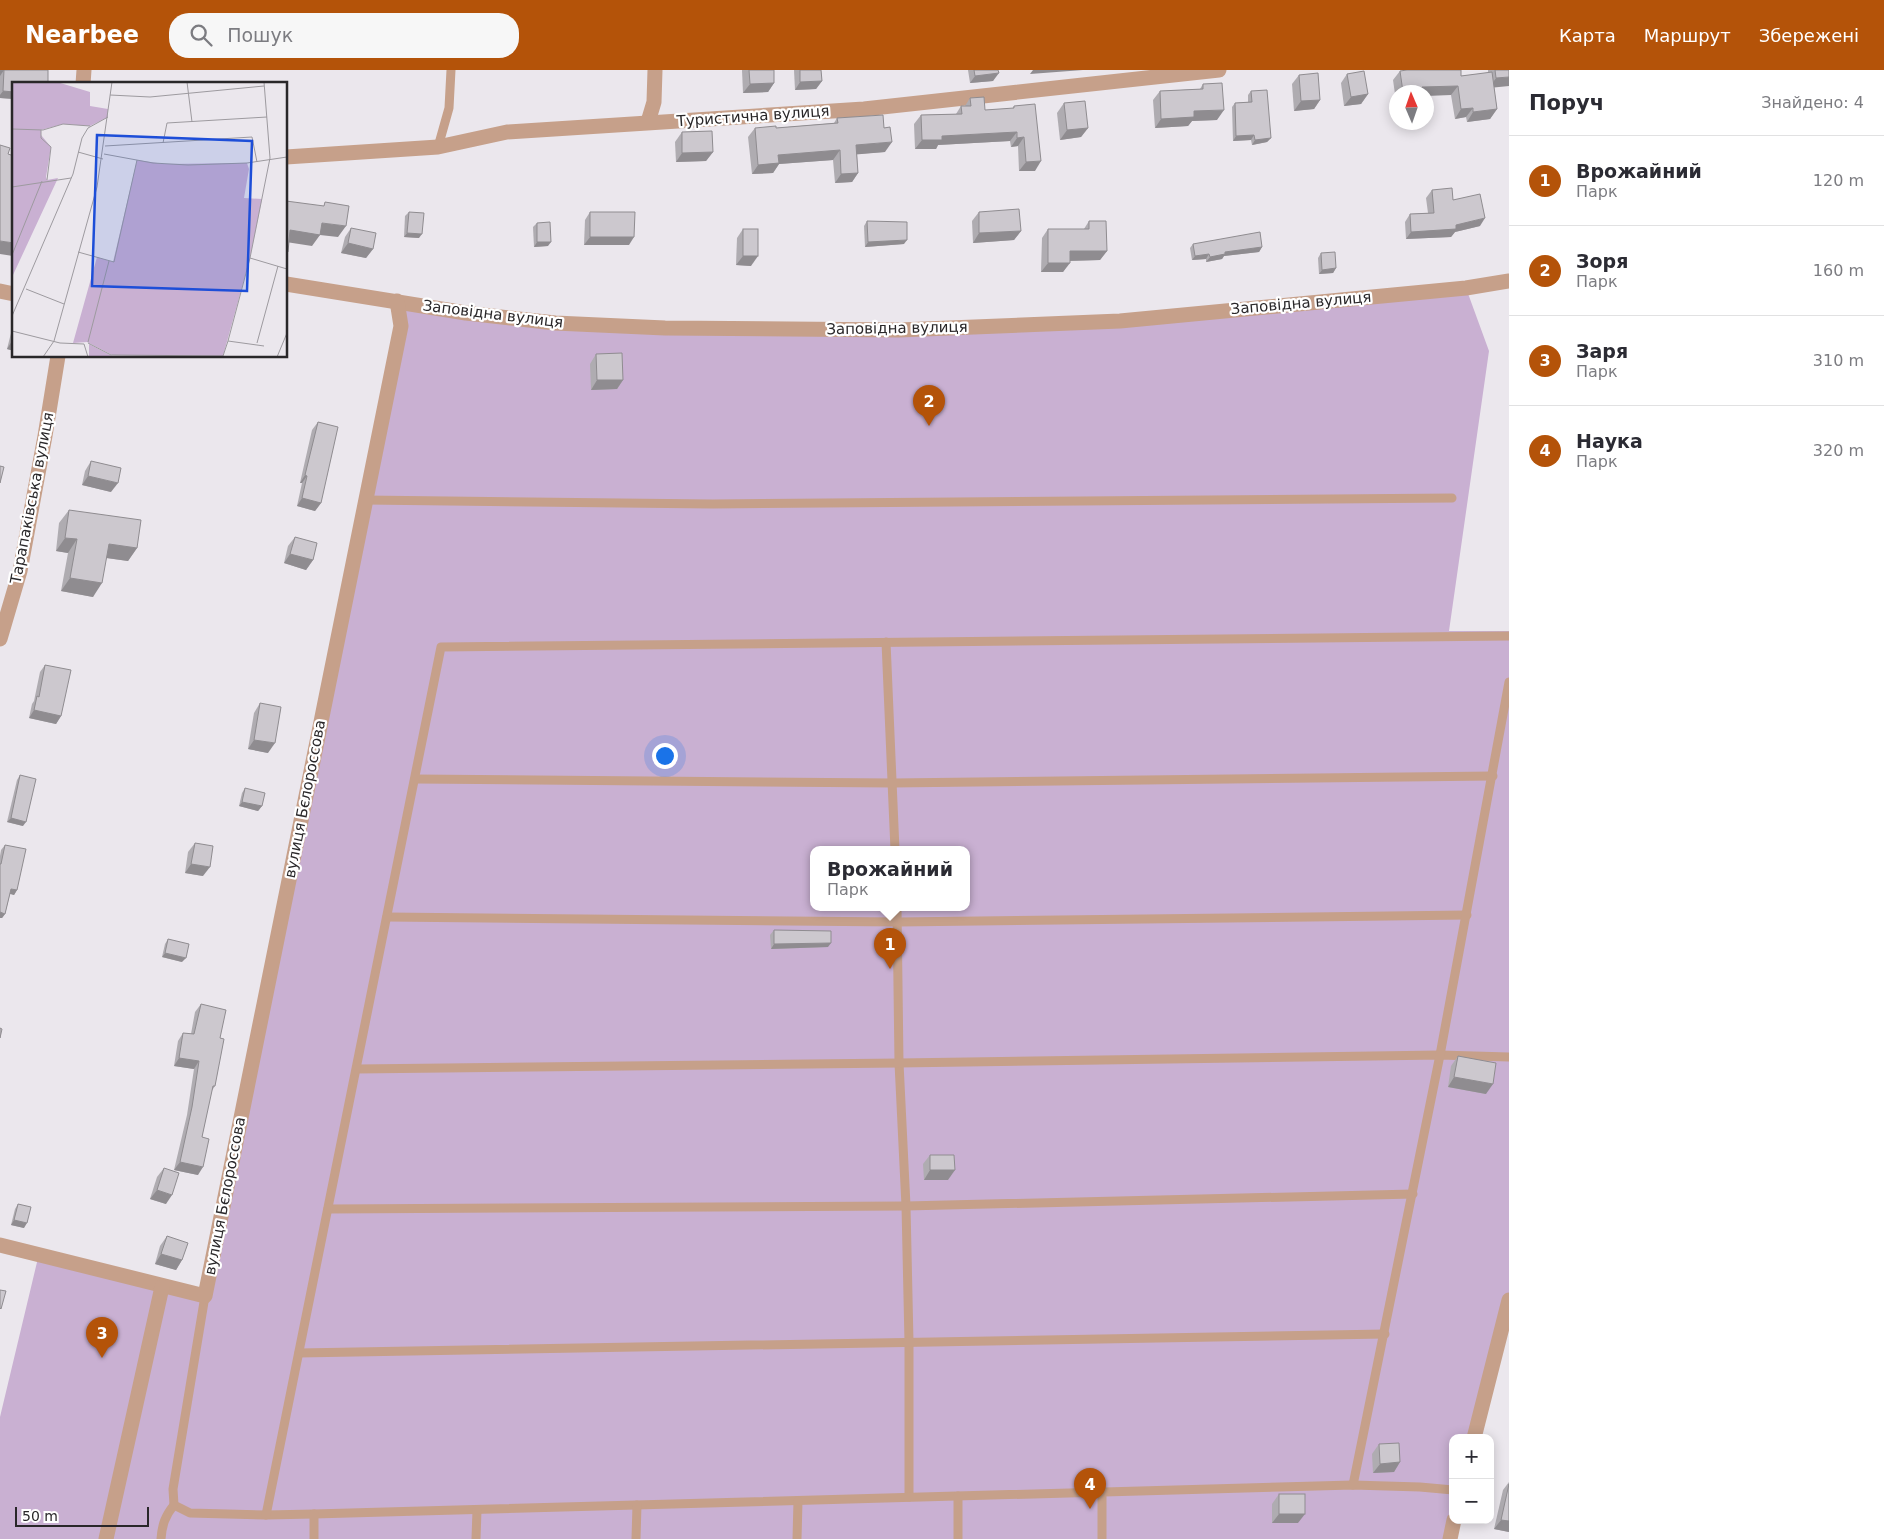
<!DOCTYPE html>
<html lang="uk">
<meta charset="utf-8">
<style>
:root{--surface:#fff;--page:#f7f7f7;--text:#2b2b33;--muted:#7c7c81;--line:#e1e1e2;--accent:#b45309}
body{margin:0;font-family:"DejaVu Sans",sans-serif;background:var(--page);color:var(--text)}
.controls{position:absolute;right:15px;bottom:15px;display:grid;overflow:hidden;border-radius:10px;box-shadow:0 2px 12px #0003}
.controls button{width:45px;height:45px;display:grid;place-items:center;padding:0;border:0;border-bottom:1px solid var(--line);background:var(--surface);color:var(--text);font:25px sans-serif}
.compass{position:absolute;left:1389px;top:15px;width:45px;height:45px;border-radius:50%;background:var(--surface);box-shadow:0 2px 12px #0003;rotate:358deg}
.scale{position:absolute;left:15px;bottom:12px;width:134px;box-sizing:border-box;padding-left:5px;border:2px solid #292729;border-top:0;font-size:14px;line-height:18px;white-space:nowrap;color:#292729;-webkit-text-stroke:4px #fff;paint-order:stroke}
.you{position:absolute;left:664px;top:685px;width:18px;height:18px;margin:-12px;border:4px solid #fff;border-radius:50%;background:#1a73e8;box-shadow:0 0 0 8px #1a73e833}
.badge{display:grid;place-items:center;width:32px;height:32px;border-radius:50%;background:var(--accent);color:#fff;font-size:16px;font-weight:700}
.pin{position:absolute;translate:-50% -41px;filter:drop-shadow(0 1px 2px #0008)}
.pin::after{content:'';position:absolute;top:26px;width:18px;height:15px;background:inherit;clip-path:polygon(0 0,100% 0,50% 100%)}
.popup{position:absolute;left:810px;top:776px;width:160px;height:65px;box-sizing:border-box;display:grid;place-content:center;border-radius:10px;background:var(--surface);filter:drop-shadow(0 1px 4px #0005);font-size:16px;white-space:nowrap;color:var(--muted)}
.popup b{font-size:19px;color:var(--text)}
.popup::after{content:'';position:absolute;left:50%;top:100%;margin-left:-10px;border:10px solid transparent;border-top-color:var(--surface)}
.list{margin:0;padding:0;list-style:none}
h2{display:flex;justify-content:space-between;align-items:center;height:65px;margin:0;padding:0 20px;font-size:21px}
h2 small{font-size:16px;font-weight:400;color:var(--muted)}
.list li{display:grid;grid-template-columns:32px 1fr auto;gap:15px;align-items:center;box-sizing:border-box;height:90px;padding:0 20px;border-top:1px solid var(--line)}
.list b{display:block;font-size:19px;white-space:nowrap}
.list p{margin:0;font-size:16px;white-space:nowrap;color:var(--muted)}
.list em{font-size:16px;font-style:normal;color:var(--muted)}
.icon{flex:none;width:28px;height:28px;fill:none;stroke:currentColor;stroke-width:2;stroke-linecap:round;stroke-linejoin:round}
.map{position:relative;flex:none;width:1509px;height:1469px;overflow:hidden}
header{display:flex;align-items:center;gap:30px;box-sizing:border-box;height:70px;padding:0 25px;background:var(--accent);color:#fff}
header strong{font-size:24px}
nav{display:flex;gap:28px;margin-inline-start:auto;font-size:18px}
.search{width:350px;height:45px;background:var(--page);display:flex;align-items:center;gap:12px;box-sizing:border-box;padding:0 18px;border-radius:20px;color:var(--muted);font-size:19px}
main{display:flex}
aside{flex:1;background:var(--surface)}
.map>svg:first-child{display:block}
</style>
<header>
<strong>Nearbee</strong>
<div class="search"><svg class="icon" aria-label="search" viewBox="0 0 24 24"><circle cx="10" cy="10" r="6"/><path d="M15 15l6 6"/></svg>Пошук</div>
<nav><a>Карта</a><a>Маршрут</a><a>Збережені</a></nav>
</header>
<main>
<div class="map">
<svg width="1509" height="1469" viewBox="0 0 1509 1469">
<rect width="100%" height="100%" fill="#ebe7ed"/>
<path fill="#c9b0d2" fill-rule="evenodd" d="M1466,218L1489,281L1449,561H1509V1230L1474,1368H1453V1450L1450,1469H0V1347L38,1188L204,1231L401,256L397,231L665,258L1120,251ZM814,780H966V838H814Z"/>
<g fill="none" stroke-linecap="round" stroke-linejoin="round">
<g stroke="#c6a08a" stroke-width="9">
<path d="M438,77L449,38L451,0"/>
<path d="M365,430L712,434L1452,428"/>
<path d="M886,572L895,780"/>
<path d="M415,709L893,713L1493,706"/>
<path d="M897,838L899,993L906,1136L909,1272V1427"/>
<path d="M387,847L898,852L1467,845"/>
<path d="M357,999L899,993L1440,985L1509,987"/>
<path d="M328,1139L906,1136L1413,1124"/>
<path d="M205,1226L173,1419L174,1435L190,1443L266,1445L314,1444L1353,1415L1420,1417L1453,1420"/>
<path d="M299,1283L1385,1264"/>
<path d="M1353,1415L1440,985L1509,612"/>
<path d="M266,1445L441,577L1509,566"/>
<path d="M161,1469C162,1455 165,1446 174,1435"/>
<path d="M314,1469V1444"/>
<path d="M476,1469L477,1440"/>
<path d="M636,1469L637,1435"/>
<path d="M797,1469L798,1431"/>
<path d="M958,1469V1426"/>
<path d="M1102,1469V1422"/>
</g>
<g stroke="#c6a08a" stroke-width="15">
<path d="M83,14L84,0"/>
<path d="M648,52L654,32L655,0"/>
<path d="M286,87L438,77L507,62L864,39L1219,0"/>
<path d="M286,214L466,243L555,253L665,258L899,260L1120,251L1466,218L1509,211"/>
<path d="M0,221L14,224"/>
<path d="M0,569L20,501L45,366L58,286"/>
<path d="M0,1175L205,1226L401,256L397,231"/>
<path d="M1474,1368L1509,1230"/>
<path d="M106,1469L162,1217"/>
<path d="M1450,1469L1454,1450"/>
</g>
</g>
<g fill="#afacb1">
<path d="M0,0H48L14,29L0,28Z"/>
<path d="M742,0H774V13L768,22L743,23Z"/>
<path d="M794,0H821L822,11L816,19L795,20Z"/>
<path d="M968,0H998L993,11L970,13Z"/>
<path d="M1488,0H1509L1494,17L1497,39L1490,49L1467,52L1466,47L1455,49L1451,25L1426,22H1396V31L1393,10L1400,1L1461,6L1488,3Z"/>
<path d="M1347,4L1368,24L1361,34L1344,36L1341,13Z"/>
<path d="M1299,5L1320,30L1314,39L1294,41L1292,14Z"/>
<path d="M1203,14L1217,50L1192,51L1188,56L1155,58L1153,30L1160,21L1200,19Z"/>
<path d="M1251,21L1271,68L1267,72L1252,75L1251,70L1233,71L1232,37L1235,33L1248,32V25Z"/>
<path d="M970,28L985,40L1012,39L1014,36L1035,101H1019L1018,76L1011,77L1010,71L938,75L936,79H915L914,54L921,45L956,44L961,36H965Z"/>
<path d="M1064,33L1088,58L1081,67L1060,70L1057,43Z"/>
<path d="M837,48L885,82L857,84L858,103L852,112L835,113L833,90L779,94L773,103L752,104L748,67L755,58H776L834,53Z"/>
<path d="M682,62L713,82L706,91L676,92L675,72Z"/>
<path d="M1432,120L1453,130L1480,156L1455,162L1451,167L1406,169L1405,152L1410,144L1428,143L1426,128Z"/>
<path d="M409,142L419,168L404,167L405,146Z"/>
<path d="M590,142L629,175H584L585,150Z"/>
<path d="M979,142L1021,161L1014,170L973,173L972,151Z"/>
<path d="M867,151L904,174L865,177L864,156Z"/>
<path d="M1089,151L1107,181L1100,190L1070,191L1063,202H1041L1042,168L1048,159H1084Z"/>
<path d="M537,153L548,176L534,177L533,157Z"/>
<path d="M351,158L373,179L366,188L341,183L345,167Z"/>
<path d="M743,159L751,196L736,195L737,168Z"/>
<path d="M1193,174L1262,177L1259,182L1224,186L1222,189L1206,192V189L1192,190L1190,178Z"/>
<path d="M1321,183L1336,198L1333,203L1319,204L1318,188Z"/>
<path d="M14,258V281L7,279L11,263Z"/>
<path d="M596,284L623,310L617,319L591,320L590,294Z"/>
<path d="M318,352L321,433L315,441L297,436L302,413H300L312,360Z"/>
<path d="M91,391L111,422L82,415L85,401Z"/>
<path d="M69,440L137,478L128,491L106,488L93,527L61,521L68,483L56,481L59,453Z"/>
<path d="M295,467L313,490L306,500L284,493L288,476Z"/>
<path d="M45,595L61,646L56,654L29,648L32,634L34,631L40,602Z"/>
<path d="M260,633L268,683L248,679L254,643Z"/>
<path d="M20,705L23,756L7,752L17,710Z"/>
<path d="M245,718L262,736L258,741L239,736L242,723Z"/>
<path d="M195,773L203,806L185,803L188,782Z"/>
<path d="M5,775L17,820L14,825L10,824L5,844L2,848H0V786L1,780Z"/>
<path d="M774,860L828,877L771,879L770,865Z"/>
<path d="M168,869L182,892L162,887L165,874Z"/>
<path d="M201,934L220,968L215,1016L211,1022L202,1067L198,1105L174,1100L187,1045L194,999L174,996L178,971L183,963L191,964L195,942Z"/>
<path d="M1458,986L1486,1024L1448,1017L1451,996Z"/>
<path d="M930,1085L948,1110H924L923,1094Z"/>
<path d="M164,1098L166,1134L150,1129L157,1107Z"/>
<path d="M18,1134L24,1158L11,1155L15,1139Z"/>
<path d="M167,1166L182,1190L176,1200L155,1194L160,1176Z"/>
<path d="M1379,1374L1400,1392L1394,1402L1373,1403L1372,1384Z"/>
<path d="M1509,1412V1462L1494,1459L1503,1420Z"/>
<path d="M1279,1424L1298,1453H1272V1434Z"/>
</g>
<g fill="#8f8c90">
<path d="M0,0H4L0,6Z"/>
<path d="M1033,0H1083L1030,4Z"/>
<path d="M999,3L993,11L970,13L975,6Z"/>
<path d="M1509,7V16L1489,18L1496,8Z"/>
<path d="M822,11L816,19L795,20L800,12Z"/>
<path d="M774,13L768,22L743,23L750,14Z"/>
<path d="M1458,16L1451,25L1426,26V22H1402H1403L1422,17Z"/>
<path d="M3,21L14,22V29L0,28V25Z"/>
<path d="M1368,24L1361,34L1344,36L1351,27Z"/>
<path d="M1320,30L1314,39L1294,41L1301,31Z"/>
<path d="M1473,38L1466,47L1455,49L1461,39Z"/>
<path d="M1497,39L1490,49L1467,52L1473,42Z"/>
<path d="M1224,40L1217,50L1192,51L1188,56L1155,58L1161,49L1194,41Z"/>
<path d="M1088,58L1081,67L1060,70L1067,60Z"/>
<path d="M1017,62L1010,71L938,75L936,79H915L922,70L942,66Z"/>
<path d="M1254,65L1251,70L1233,71L1236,66Z"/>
<path d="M1024,67L1018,76L1011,77L1017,68Z"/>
<path d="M1271,68L1267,72L1252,75L1255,70Z"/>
<path d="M892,72L885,82L850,85L856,75Z"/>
<path d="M840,80L833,90L779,94L773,103L752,104L758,95L778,85Z"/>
<path d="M713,82L706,91L676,92L682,83Z"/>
<path d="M1041,91L1035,101H1019L1026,92Z"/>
<path d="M858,103L852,112L835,113L841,104Z"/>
<path d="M1485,148L1480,156L1455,162L1451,167L1406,169L1411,162L1456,155Z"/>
<path d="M322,153L346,156L338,167L320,165L312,176L286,172L290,160Z"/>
<path d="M1021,161L1014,170L973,173L979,163Z"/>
<path d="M407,163L422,164L419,168L404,167Z"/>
<path d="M590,167H634L629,175H584Z"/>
<path d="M907,170L904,174L865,177L868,172Z"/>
<path d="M0,171L14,173L13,186L0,184Z"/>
<path d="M537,172H551L548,176L534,177Z"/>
<path d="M348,173L373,179L366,188L341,183Z"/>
<path d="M1262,177L1259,182L1224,186L1222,189L1206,192L1210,187L1225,182Z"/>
<path d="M1070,181H1107L1100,190L1064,191Z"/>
<path d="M1209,184L1206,189L1192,190L1195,186Z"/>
<path d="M743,186H758L751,196L736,195Z"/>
<path d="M1048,193H1070L1063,202H1041Z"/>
<path d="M1336,198L1333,203L1319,204L1322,200Z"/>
<path d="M12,271L14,272V281L7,279Z"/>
<path d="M597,310H623L617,319L591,320Z"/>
<path d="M305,405L307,406L302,413H300Z"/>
<path d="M88,406L118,413L111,422L82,415Z"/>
<path d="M302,428L321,433L315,441L297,436Z"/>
<path d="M65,468L77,469L68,483L56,481Z"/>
<path d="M109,474L137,478L128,491L100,487Z"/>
<path d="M290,484L313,490L306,500L284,493Z"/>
<path d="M70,508L102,513L93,527L61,521Z"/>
<path d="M34,640L61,646L56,654L29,648Z"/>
<path d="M254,670L275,673L268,683L248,679Z"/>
<path d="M242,732L262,736L258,741L239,736Z"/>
<path d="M11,748L26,752L23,756L7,752Z"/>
<path d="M191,794L210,797L203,806L185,803Z"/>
<path d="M11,819L17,820L14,825L8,823Z"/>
<path d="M0,842L5,844L2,848H0Z"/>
<path d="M831,873L828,877L771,879L774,874Z"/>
<path d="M165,883L186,888L182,892L162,887Z"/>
<path d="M179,988L199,991L194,999L174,996Z"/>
<path d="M1454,1007L1493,1014L1486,1024L1448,1017Z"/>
<path d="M180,1092L203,1097L198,1105L174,1100Z"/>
<path d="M930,1100H955L948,1110H924Z"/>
<path d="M157,1120L172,1125L166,1134L150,1129Z"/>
<path d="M14,1150L27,1153L24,1158L11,1155Z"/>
<path d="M161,1184L182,1190L176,1200L155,1194Z"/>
<path d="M1400,1392L1394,1402L1373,1403L1380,1394Z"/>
<path d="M1279,1444H1305L1298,1453H1272Z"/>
<path d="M1501,1450L1509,1451V1462L1494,1459Z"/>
</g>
<g fill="#ccc8ce" stroke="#8f8c90">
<path d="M0,0H48V14H14V22L3,21L4,0Z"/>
<path d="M749,0H774V13L750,14Z"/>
<path d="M800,0H821L822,11L800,12Z"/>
<path d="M974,0H998L999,3L975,6Z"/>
<path d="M1407,0H1461V6L1492,2L1497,39L1473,42V38L1461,39L1458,16L1422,17V19L1403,22L1400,1Z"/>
<path d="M1495,0H1509V7L1496,8Z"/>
<path d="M1364,1L1368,24L1351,27L1347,4Z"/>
<path d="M1318,3L1320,30L1301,31L1299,5Z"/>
<path d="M1222,13L1224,40L1194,41V47L1161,49L1160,21L1203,19V14Z"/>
<path d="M1267,20L1271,68L1255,70L1254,65L1236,66L1235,33L1252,32L1251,21Z"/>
<path d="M984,27L985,40L1014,38V36L1035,34L1041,91L1026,92L1024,67L1017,68V62L942,66V70H922L921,45L962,44L961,36H971L970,28Z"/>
<path d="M1085,31L1088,58L1067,60L1064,33Z"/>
<path d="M883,45L884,58L890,57L892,72L856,75L858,103L841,104L840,80L778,85L779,93L758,95L755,58L776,56V58L838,53L837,48Z"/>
<path d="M712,61L713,82L682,83V62Z"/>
<path d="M0,75L10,78L8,84L14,86V173L0,171Z"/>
<path d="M1452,118L1453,130L1480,124L1485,148L1456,155V159L1411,162L1410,144L1434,143L1432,120Z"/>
<path d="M286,131L324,136L325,132L349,136L346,156L322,153L320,165L290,160L288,182H286Z"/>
<path d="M1019,139L1021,161L979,163V142Z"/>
<path d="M409,142L424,143L422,164L407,163Z"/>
<path d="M590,142H635L634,167H590Z"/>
<path d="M867,151L907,152V170L868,172Z"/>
<path d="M1089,151H1106L1107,181H1070V193H1048V159H1089Z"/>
<path d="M550,152L551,172H537V153Z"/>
<path d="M351,158L376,163L373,179L348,173Z"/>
<rect x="743" y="159" width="15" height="27"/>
<path d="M1260,162L1262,177L1225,182V184L1210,187L1209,184L1195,186L1193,174Z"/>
<path d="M1335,182L1336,198L1322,200L1321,183Z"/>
<path d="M622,283L623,310H597L596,284Z"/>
<path d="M318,352L338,357L321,433L302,428L307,406L305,405Z"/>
<path d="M91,391L121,398L118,413L88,406Z"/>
<path d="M0,396L4,397L0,413Z"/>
<path d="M69,440L141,450L137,478L109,474L102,513L70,508L77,469L65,468Z"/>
<path d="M295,467L317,473L313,490L290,484Z"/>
<path d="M45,595L71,600L61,646L34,640L37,626L39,627Z"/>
<path d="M260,633L281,637L275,673L254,670Z"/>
<path d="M20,705L36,709L26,752L11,748Z"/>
<path d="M245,718L265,723L262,736L242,732Z"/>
<path d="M195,773L213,776L210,797L191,794Z"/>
<path d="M5,775L26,779L17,820L11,819L5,844L0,842V794H1Z"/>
<path d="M774,860L831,861V873L774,874Z"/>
<path d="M168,869L189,874L186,888L165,883Z"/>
<path d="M201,934L226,940L220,968L224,969L215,1016H213L202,1067L209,1069L203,1097L180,1092L192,1037L199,991L179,988L183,963L194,964Z"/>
<path d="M0,958L2,959L0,968Z"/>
<path d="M1458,986L1496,993L1493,1014L1454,1007Z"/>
<path d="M930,1085H954L955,1100H930Z"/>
<path d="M164,1098L179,1103L172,1125L157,1120Z"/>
<path d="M18,1134L31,1137L27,1153L14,1150Z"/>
<path d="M167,1166L188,1173L182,1190L161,1184Z"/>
<path d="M0,1220L6,1221L1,1239L0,1238Z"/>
<path d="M1399,1373L1400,1392L1380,1394L1379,1374Z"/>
<path d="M1509,1414V1451L1501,1450Z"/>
<rect x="1279" y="1424" width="26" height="20"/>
</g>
<g text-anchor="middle" stroke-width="4.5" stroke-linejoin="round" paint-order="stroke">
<g font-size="15" fill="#292729" stroke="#fff">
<text transform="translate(753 46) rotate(-4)" y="5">Туристична вулиця</text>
<text transform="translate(1301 233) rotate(-5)" y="5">Заповідна вулиця</text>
<text transform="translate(493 244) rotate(7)" y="5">Заповідна вулиця</text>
<text transform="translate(897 258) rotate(-1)" y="5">Заповідна вулиця</text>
<text transform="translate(32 428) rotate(-79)" y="5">Тарапаківська вулиця</text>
<text transform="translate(305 729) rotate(-79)" y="5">вулиця Бєлороссова</text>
<text transform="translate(225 1126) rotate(-79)" y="5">вулиця Бєлороссова</text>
</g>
</g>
<g transform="translate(12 12)">
<rect width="275" height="275" fill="#ebe7ed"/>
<path d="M0,0H45L78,10V24L96,27V35L78,44L51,42L29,48V53L39,65L34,95L35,98L46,96L1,193ZM125,78L152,82L235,81L237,87L232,116L250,117L238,176L211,274L100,273L75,260L61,261L85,175L101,180ZM77,262L100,274L140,275H77Z" fill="#c9b0d2"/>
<path fill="none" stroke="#9d9a9f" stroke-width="1" d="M175,0L180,40M252,0L258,76L238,176L216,259L252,264M98,13L138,15L252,4M0,47L31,48L51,42L78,44M29,48V56L39,65L35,98M151,61L155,41L255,35M93,64L240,55L245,80M66,70L91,77M92,72L141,81L176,83L235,81L275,75M0,105L59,96M66,170L102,180L125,78M0,173L30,99M238,176L275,187M14,207L52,222M0,234L61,92L70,56L76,46L96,35M0,249L48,261L72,262L76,275M76,260L97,179M76,261L99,273L211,274M245,261L266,184M211,274L216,259M31,275L42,259L85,105L100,0M265,275L275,251"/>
<path fill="#1d4ed8" fill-opacity="0.15" stroke="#1d4ed8" stroke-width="2.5" d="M85,53L240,59L235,209L80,204Z"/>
<rect width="275" height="275" fill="none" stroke="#292729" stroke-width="2.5"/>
</g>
</svg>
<div class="controls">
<button>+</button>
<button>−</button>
</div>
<svg class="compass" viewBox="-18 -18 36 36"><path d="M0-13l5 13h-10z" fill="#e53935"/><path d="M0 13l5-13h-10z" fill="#7c7c81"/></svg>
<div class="scale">50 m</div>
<div class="you"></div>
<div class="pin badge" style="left:890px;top:899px">1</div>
<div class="popup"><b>Врожайний</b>Парк</div>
<div class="pin badge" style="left:929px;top:356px">2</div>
<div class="pin badge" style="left:102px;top:1288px">3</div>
<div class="pin badge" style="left:1090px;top:1439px">4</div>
</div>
<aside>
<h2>Поруч<small>Знайдено: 4</small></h2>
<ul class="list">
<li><span class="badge">1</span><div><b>Врожайний</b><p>Парк</p></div><em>120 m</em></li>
<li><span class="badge">2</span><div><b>Зоря</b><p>Парк</p></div><em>160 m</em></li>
<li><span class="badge">3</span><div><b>Заря</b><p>Парк</p></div><em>310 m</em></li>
<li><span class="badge">4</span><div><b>Наука</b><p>Парк</p></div><em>320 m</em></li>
</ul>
</aside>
</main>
